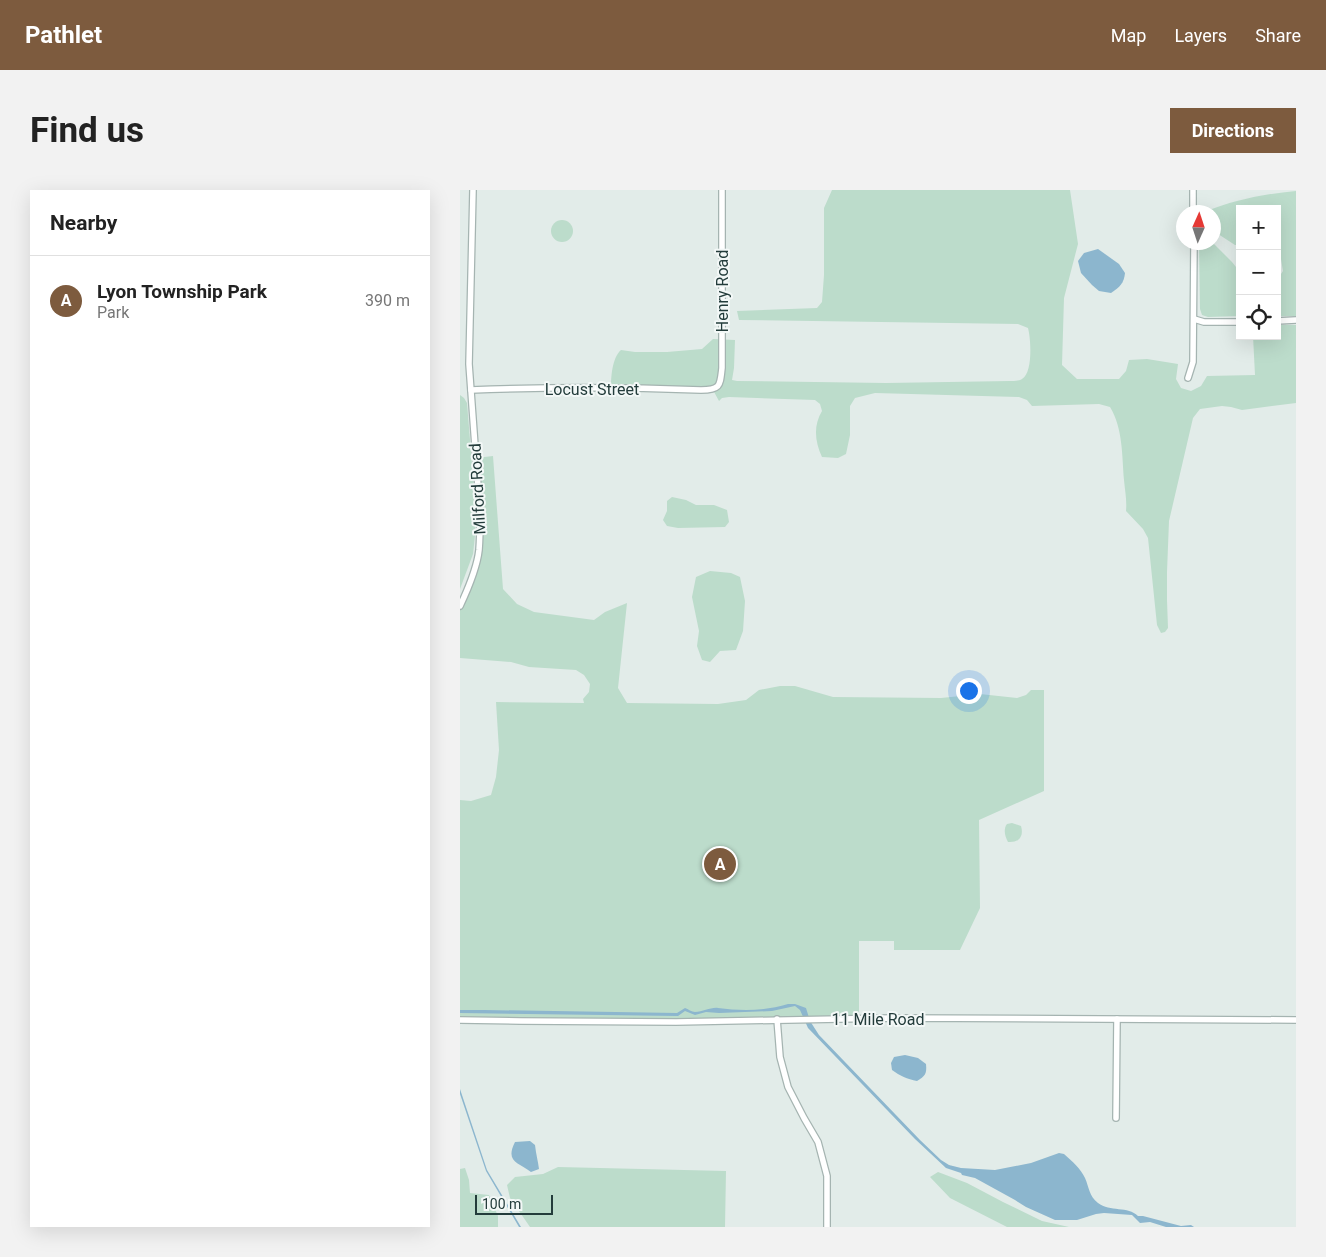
<!DOCTYPE html>
<meta charset="utf-8">
<style>
:root{--surface:#fff;--page:#f2f2f2;--text:#222;--muted:#767676;--line:#e0e0e0;--accent:#7d5b3e}
body{margin:0;font-family:Roboto,sans-serif;background:var(--page);color:var(--text)}
.controls{position:absolute;right:15px;top:15px;display:grid;overflow:hidden;border-radius:0px;box-shadow:0 5px 20px #0002}
.controls button{width:45px;height:45px;display:grid;place-items:center;padding:0;border:0;border-bottom:1px solid var(--line);background:var(--surface);color:var(--text);font:25px sans-serif}
.compass{position:absolute;left:716px;top:15px;width:45px;height:45px;border-radius:50%;background:var(--surface);box-shadow:0 5px 20px #0002;rotate:3deg}
.scale{position:absolute;left:15px;bottom:12px;width:78px;box-sizing:border-box;padding-left:5px;border:2px solid #233c3b;border-top:0;font-size:14px;line-height:18px;white-space:nowrap;color:#233c3b;-webkit-text-stroke:4px #f3f8f7;paint-order:stroke}
.you{position:absolute;left:508px;top:500px;width:18px;height:18px;margin:-12px;border:4px solid #fff;border-radius:50%;background:#1a73e8;box-shadow:0 0 0 8px #1a73e833}
.badge{display:grid;place-items:center;width:32px;height:32px;border-radius:50%;background:var(--accent);color:#fff;font-size:16px;font-weight:700}
.pin{position:absolute;translate:-50% -50%;border:2px solid #fff;box-shadow:0 1px 5px #0006}
.list{margin:0;padding:0;list-style:none}
h2{display:flex;justify-content:space-between;align-items:center;height:65px;margin:0;padding:0 20px;font-size:21px}
h2 small{font-size:16px;font-weight:400;color:var(--muted)}
.list li{display:grid;grid-template-columns:32px 1fr auto;gap:15px;align-items:center;box-sizing:border-box;height:90px;padding:0 20px;border-top:1px solid var(--line)}
.list b{display:block;font-size:19px;white-space:nowrap}
.list p{margin:0;font-size:16px;white-space:nowrap;color:var(--muted)}
.list em{font-size:16px;font-style:normal;color:var(--muted)}
.icon{flex:none;width:28px;height:28px;fill:none;stroke:currentColor;stroke-width:2;stroke-linecap:round;stroke-linejoin:round}
.map{position:relative;flex:none;width:836px;height:1037px;overflow:hidden;border-radius:0px}
header{display:flex;align-items:center;gap:30px;box-sizing:border-box;height:70px;padding:0 25px;background:var(--accent);color:#fff}
header strong{font-size:24px}
nav{display:flex;gap:28px;margin-inline-start:auto;font-size:18px}
.intro{display:flex;align-items:center;justify-content:space-between;box-sizing:border-box;height:120px;padding:0 30px}
h1{margin:0;font-size:35px}
.button{padding:12px 22px;border-radius:0px;background:var(--accent);color:#fff;font-size:18px;font-weight:700}
main{display:flex;gap:30px;padding:0 30px}
aside{flex:1;background:var(--surface);border-radius:0px;box-shadow:0 5px 20px #0002}
.map>svg:first-child{display:block}
</style>
<header>
<strong>Pathlet</strong>
<nav><a>Map</a><a>Layers</a><a>Share</a></nav>
</header>
<div class="intro"><h1>Find us</h1><a class="button">Directions</a></div>
<main>
<aside>
<h2>Nearby<small></small></h2>
<ul class="list">
<li><span class="badge">A</span><div><b>Lyon Township Park</b><p>Park</p></div><em>390 m</em></li>
</ul>
</aside>
<div class="map">
<svg width="836" height="1037" viewBox="0 0 836 1037">
<rect width="100%" height="100%" fill="#e2ece9"/>
<g fill="#bcdccb">
<path d="M372,0H610L618,54L604,108L602,175L617,189H659L666,181L669,170L687,169L718,174L716,189L721,198L731,201L741,196L747,186L795,185L793,146H817V135H836V213L782,220L771,217L762,216L740,219L733,228L709,331L707,382V410L708,438L705,442L701,443L697,435L688,348L683,339L666,321C667,310 665,301 664,290C662,266 663,238 650,217L639,214L572,216L567,210L559,207L415,203L395,208L390,216V245L386,264L378,268L362,267C355,252 353,236 362,221L360,214L355,210L269,207L262,208L259,211L253,200L151,198C151,187 152,168 161,160L175,162H207L242,159L253,149L275,150L274,178L272,190L277,191L426,193L550,191C554,191 559,191 562,189C573,183 571,149 568,138L558,134L279,130L277,121L357,118L362,112L364,85V18Z"/>
<path d="M836,1V126H817V90L823,81L820,63L817,61V19H780L779,55H775L755,42L754,40V22H744C775,10 803,4 836,1Z"/>
<circle cx="102" cy="41" r="11"/>
<path d="M739,53H753L772,72L780,82V126L748,127L742,125L740,119Z"/>
<path d="M0,205L4,208L7,213L16,323L15,346L13,364L0,399Z"/>
<path d="M33,266L43,399L57,414L74,422L134,430L145,422L167,413L158,498L167,513L258,514L286,510L299,500L320,496H335L373,507L481,508L520,504L557,508L566,505L571,500H584V601L519,630L520,718L500,760H434V751H399V828L164,832L0,830V610L11,611L31,605L36,587L39,560L36,512L124,513L123,509L129,502L130,494L124,485L116,480L69,477L51,472L0,468V414L19,361L16,268Z"/>
<path d="M212,307L226,310L236,315H254L267,320L269,332L265,337L218,338L207,336L203,330L207,321V311Z"/>
<path d="M250,381L271,383L280,387L285,411L283,441L276,460L260,461L250,472L242,470L237,456L239,441L232,407L236,387Z"/>
<path d="M552,633L561,636C564,646 559,653 548,652C545,647 543,639 547,634Z"/>
<path d="M98,977L266,981L265,1037H70L50,1008L47,995L55,987L83,984Z"/>
<path d="M5,978L9,990L10,1003L29,1005L38,1026V1037H0V979Z"/>
<path d="M478,982L507,993L543,1012L582,1031L609,1037H547L490,1008L470,987Z"/>
</g>
<g fill="#8cb6ce">
<path d="M638,59L659,74L665,83C664,93 660,97 651,103L639,101L632,95L621,83L618,71L624,63Z"/>
<path d="M328,814H335L346,818L350,831L359,845L460,950L481,970L489,975L501,978L535,980L571,973L599,963L604,964C612,971 621,979 625,988C629,997 629,1006 638,1013C650,1022 668,1016 678,1026H683L721,1036L731,1035L734,1037H706L690,1032L680,1033L672,1025L644,1023L636,1024L617,1030H595L566,1017L555,1010L515,988L502,985L501,983L486,978L455,949L348,838L340,820L335,816L312,821L259,823L246,822L235,825L225,821L218,826L0,823V820H24L217,823L225,818C228,819 232,822 235,822C243,822 251,817 258,818C281,821 306,821 328,814Z"/>
<path d="M445,865L458,868L466,874C467,884 465,886 457,891C447,889 440,886 432,880L431,873L434,867Z"/>
<path d="M0,899L27,980L61,1037H59L26,981L0,904Z"/>
<path d="M70,951L75,955C76,964 78,971 79,979L71,982C58,972 45,972 55,952Z"/>
</g>
<g fill="none" stroke-linecap="round" stroke-linejoin="round">
<defs>
<g id="minor">
<path d="M733,0V22"/>
<path d="M734,129L744,132H780"/>
<path d="M817,131L836,130"/>
<path d="M728,188L733,172L734,52"/>
<path d="M11,200C87,197 165,197 241,200C261,200 260,195 262,178V0"/>
<path d="M0,416C8,399 17,378 19,360C20,348 20,336 20,324L9,174L13,0"/>
<path d="M317,829L320,867L328,897L344,928L358,952L367,986V1037"/>
<path d="M0,830L60,831L216,832L432,828L836,830"/>
<path d="M656,928L657,829"/>
</g>
</defs>
<use href="#minor" stroke="#a5b4b1" stroke-width="8"/>
<use href="#minor" stroke="#fff" stroke-width="5.5"/>
</g>
<g text-anchor="middle" stroke-width="4" stroke-linejoin="round" paint-order="stroke">
<g font-size="16" fill="#233c3b" stroke="#f3f8f7">
<text transform="translate(262 101) rotate(-90)" y="6">Henry Road</text>
<text x="132" y="205">Locust Street</text>
<text transform="translate(17 299) rotate(-93)" y="6">Milford Road</text>
<text x="418" y="835">11 Mile Road</text>
</g>
</g>
</svg>
<div class="controls">
<button>+</button>
<button>−</button>
<button><svg class="icon" aria-label="locate" viewBox="0 0 24 24"><circle cx="12" cy="12" r="6"/><path d="M12 2v4M12 18v4M2 12h4M18 12h4"/></svg></button>
</div>
<svg class="compass" viewBox="-18 -18 36 36"><path d="M0-13l5 13h-10z" fill="#e53935"/><path d="M0 13l5-13h-10z" fill="#767676"/></svg>
<div class="scale">100 m</div>
<div class="you"></div>
<div class="pin badge" style="left:260px;top:674px">A</div>
</div>
</main>
